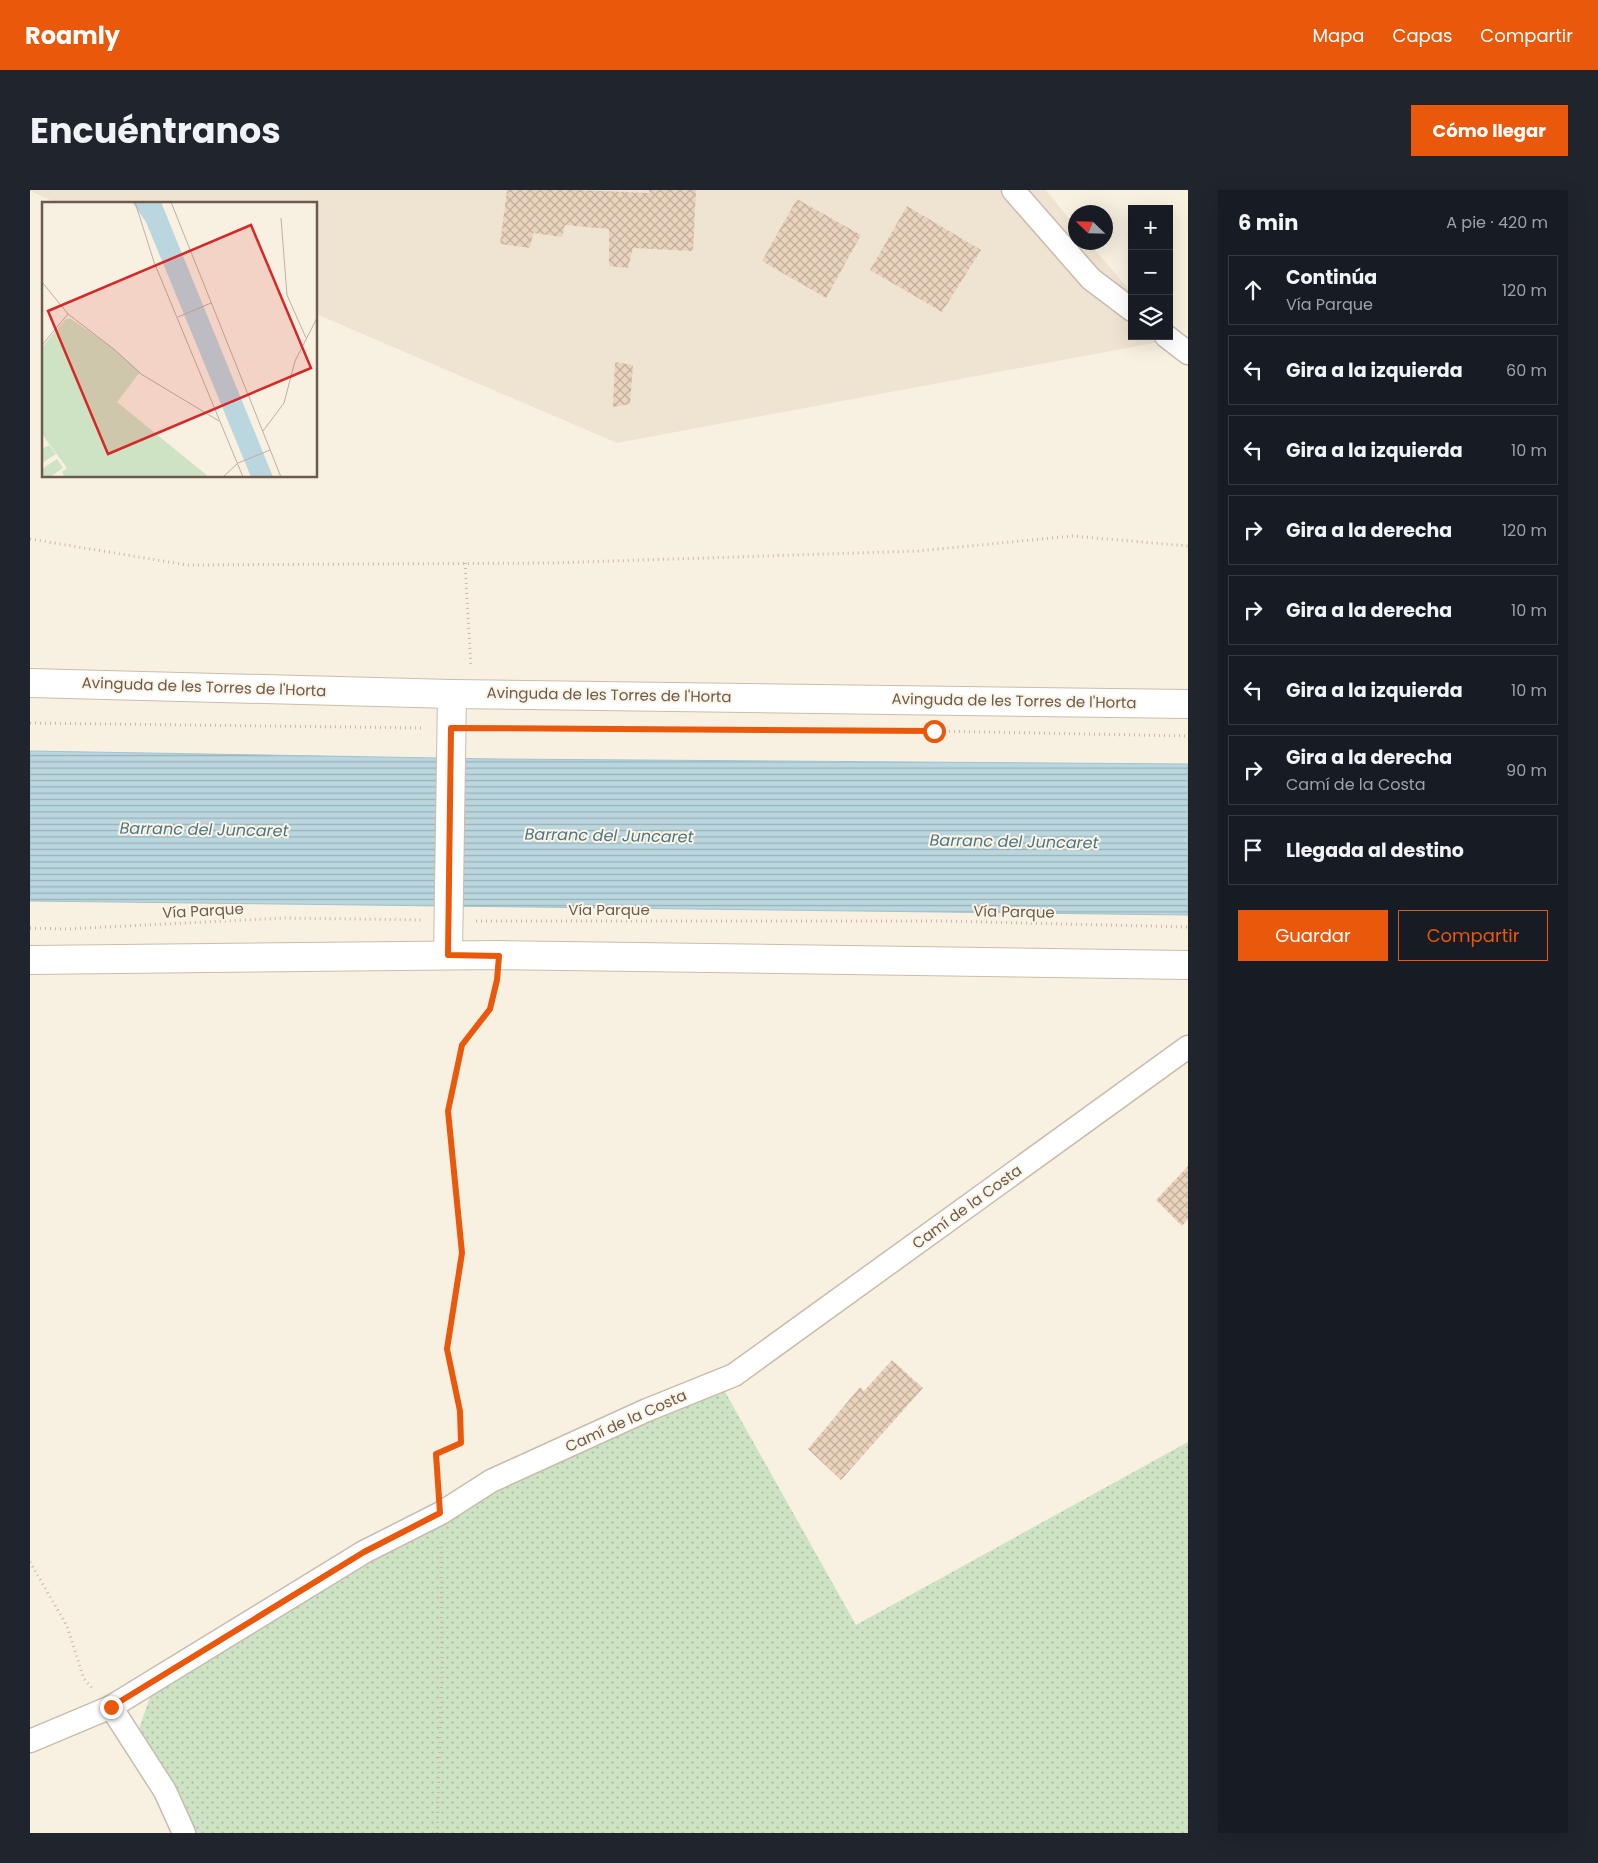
<!DOCTYPE html>
<html lang="es">
<meta charset="utf-8">
<style>
:root{--surface:#171b24;--page:#20242c;--text:#f1f3f6;--muted:#9ea1a6;--line:#363941;--accent:#ea580c}
body{margin:0;font-family:Poppins,sans-serif;background:var(--page);color:var(--text)}
.controls{position:absolute;right:15px;top:15px;display:grid;overflow:hidden;border-radius:0px;box-shadow:0 5px 20px #0002}
.controls button{width:45px;height:45px;display:grid;place-items:center;padding:0;border:0;border-bottom:1px solid var(--line);background:var(--surface);color:var(--text);font:25px sans-serif}
.compass{position:absolute;left:1038px;top:15px;width:45px;height:45px;border-radius:50%;background:var(--surface);box-shadow:0 5px 20px #0002;rotate:293deg}
.stop{position:absolute;width:15px;height:15px;margin:-11px;border:4px solid #ea580c;border-radius:50%;background:#fff}
.stop.end{background:#ea580c;border-color:#fff;box-shadow:0 1px 5px #0008}
.list{margin:0;padding:0;list-style:none}
h2{display:flex;justify-content:space-between;align-items:center;height:65px;margin:0;padding:0 20px;font-size:21px}
h2 small{font-size:16px;font-weight:400;color:var(--muted)}
.list li{display:grid;grid-template-columns:32px 1fr auto;gap:15px;align-items:center;box-sizing:border-box;height:70px;margin:0 10px 10px;padding:0 10px;border:1px solid var(--line);border-radius:0px}
.list b{display:block;font-size:19px;white-space:nowrap}
.list p{margin:0;font-size:16px;white-space:nowrap;color:var(--muted)}
.list em{font-size:16px;font-style:normal;color:var(--muted)}
.actions{display:flex;gap:10px;padding:15px 20px}
.actions a{flex:1;padding:11px 0;border:1px solid var(--accent);border-radius:0px;text-align:center;font-size:18px;color:var(--accent)}
.actions .main{background:var(--accent);color:#fff}
.icon{flex:none;width:28px;height:28px;fill:none;stroke:currentColor;stroke-width:2;stroke-linecap:round;stroke-linejoin:round}
.map{position:relative;flex:none;width:1158px;height:1643px;overflow:hidden;border-radius:0px}
header{display:flex;align-items:center;gap:30px;box-sizing:border-box;height:70px;padding:0 25px;background:var(--accent);color:#fff}
header strong{font-size:24px}
nav{display:flex;gap:28px;margin-inline-start:auto;font-size:18px}
.intro{display:flex;align-items:center;justify-content:space-between;box-sizing:border-box;height:120px;padding:0 30px}
h1{margin:0;font-size:35px}
.button{padding:12px 22px;border-radius:0px;background:var(--accent);color:#fff;font-size:18px;font-weight:700}
main{display:flex;gap:30px;padding:0 30px}
aside{flex:1;background:var(--surface);border-radius:0px;box-shadow:0 5px 20px #0002}
.map>svg:first-child{display:block}
</style>
<header>
<strong>Roamly</strong>
<nav><a>Mapa</a><a>Capas</a><a>Compartir</a></nav>
</header>
<div class="intro"><h1>Encuéntranos</h1><a class="button">Cómo llegar</a></div>
<main>
<div class="map">
<svg width="1158" height="1643" viewBox="0 0 1158 1643">
<defs>
<pattern id="grass-dots" width="8" height="8" patternUnits="userSpaceOnUse" patternTransform="scale(1.25)"><rect width="8" height="8" fill="#cde3c3"/><path d="M2 2h.1M6 6h.1" fill="none" stroke="#aabba1" stroke-width="1.8" stroke-linecap="round"/></pattern>
<pattern id="water-rules" width="6" height="5" patternUnits="userSpaceOnUse" patternTransform="scale(1.25)"><rect width="6" height="5" fill="#bad6de"/><path d="M0 2.5h6" fill="none" stroke="#9bb1b6"/></pattern>
<pattern id="building-cross-hatch" width="8" height="8" patternUnits="userSpaceOnUse" patternTransform="scale(1.25)"><rect width="8" height="8" fill="#ead3bd"/><path d="M0 0l8 8M0 8l8-8" fill="none" stroke="#c2ae9c"/></pattern>
</defs>
<rect width="100%" height="100%" fill="#f8f1e2"/>
<path fill="#efe4d1" d="M0,0H1016L1045,36L1046,52L1059,53L1102,103V146H1137L1140,150L587,253L286,124V14H29L0,1Z"/>
<path fill="url(#grass-dots)" d="M689,1191L826,1435L1158,1252V1643H166L146,1599L109,1539L121,1504L411,1323Z"/>
<path fill="url(#water-rules)" stroke="#a1c4cf" d="M0,561L468,569L1158,574V725L0,711Z"/>
<g fill="url(#building-cross-hatch)">
<path d="M477,0H548L619,3V0H666L663,61L603,58L598,78L579,76V39L535,35L532,47L503,43L500,58L470,54Z"/>
<path d="M767,9L831,45L796,108L732,71Z"/>
<path d="M877,16L951,60L912,122L840,80Z"/>
<path d="M585,172L603,175L600,214L583,217Z"/>
<path d="M1158,976V1029L1152,1036L1126,1010Z"/>
<path d="M862,1170L893,1198L811,1290L778,1259L830,1197L834,1201Z"/>
</g>
<g fill="none" stroke-linecap="round" stroke-linejoin="round">
<defs>
<g id="street">
<path d="M983,0L1061,89L1102,120"/>
<path d="M1136,146L1158,163"/>
<path d="M81,1517L135,1601L154,1643"/>
<path d="M0,1551L81,1517L334,1362L411,1323L461,1291L617,1220L704,1185L1158,857"/>
</g>
<g id="secondary">
<path d="M0,493L422,504L1158,514"/>
<path d="M418,765L422,504"/>
<path d="M0,770L469,765L1158,775"/>
</g>
</defs>
<use href="#street" stroke="#c9bcad" stroke-width="25"/>
<use href="#secondary" stroke="#ccbcab" stroke-width="30"/>
<g stroke="#ceb6a1" stroke-width="3" stroke-dasharray="1 4" stroke-linecap="butt">
<path d="M0,349L157,375L522,373L888,361L1042,346L1158,356"/>
<path d="M435,373L441,478"/>
<path d="M0,533L395,538"/>
<path d="M449,538L904,541L1158,546"/>
<path d="M446,731H913L1158,737"/>
<path d="M0,738L35,739L255,728L392,730"/>
<path d="M409,1295L407,1263L431,1253L430,1221L417,1159L432,1063L418,921L432,855L460,819L467,792"/>
<path d="M0,1372L37,1436L54,1489L62,1498"/>
<path d="M407,1643L412,1480L411,1351"/>
</g>
<use href="#street" stroke="#fff" stroke-width="22"/>
<use href="#secondary" stroke="#fff" stroke-width="28"/>
</g>
<g fill="none" stroke-linecap="round" stroke-linejoin="round">
<path stroke="#ea580c" stroke-width="6" d="M81,1517L334,1362L410,1323L406,1264L431,1253L430,1221L417,1159L432,1063L418,921L432,855L460,819L467,790L469,766L418,765L421,538L904,541"/>
</g>
<g text-anchor="middle" stroke-width="4" stroke-linejoin="round" paint-order="stroke">
<g font-size="15" fill="#6c5a4c" stroke="#fcf5e7">
<text transform="translate(174 497) rotate(2)" y="5">Avinguda de les Torres de l'Horta</text>
<text transform="translate(579 505) rotate(1)" y="5">Avinguda de les Torres de l'Horta</text>
<text transform="translate(984 511) rotate(1)" y="5">Avinguda de les Torres de l'Horta</text>
<text x="579" y="725">Vía Parque</text>
<text transform="translate(173 721) rotate(-3)" y="5">Vía Parque</text>
<text transform="translate(984 722) rotate(1)" y="5">Vía Parque</text>
<text transform="translate(937 1017) rotate(-36)" y="5">Camí de la Costa</text>
<text transform="translate(596 1231) rotate(-24)" y="5">Camí de la Costa</text>
</g>
<g font-size="16" font-style="italic" fill="#4c7683" stroke="#fcf5e7">
<text transform="translate(174 639) rotate(1)" y="6">Barranc del Juncaret</text>
<text transform="translate(579 645) rotate(1)" y="6">Barranc del Juncaret</text>
<text transform="translate(984 651) rotate(1)" y="6">Barranc del Juncaret</text>
</g>
</g>
<g transform="translate(12 12)">
<rect width="275" height="275" fill="#f8f1e2"/>
<path d="M24,117H29L67,143L98,170L75,200L167,275H23L20,270L25,266L0,232V145Z" fill="#cde3c3"/>
<path d="M7,243L14,252L0,261V247ZM15,257L21,266L8,275H0V267Z" fill="#cde3c3"/>
<path d="M90,0H119L231,275H209L104,20Z" fill="#bad6de"/>
<path fill="none" stroke="#bcb0a2" stroke-width="1" d="M93,0L112,60L201,275M129,0L239,275M239,16L245,93L264,136M0,80L26,112L73,148L99,172L177,219M136,115L169,101M0,143L26,112M221,229L242,201L253,159L275,116M196,261L228,248M181,275L196,261"/>
<path fill="#d62828" fill-opacity="0.15" stroke="#d62828" stroke-width="2.5" d="M209,23L269,166L66,252L6,109Z"/>
<rect width="275" height="275" fill="none" stroke="#6c5a4c" stroke-width="2.5"/>
</g>
</svg>
<div class="controls">
<button>+</button>
<button>−</button>
<button><svg class="icon" aria-label="layers" viewBox="0 0 24 24"><path d="M12 4l9 5-9 5-9-5zM3 14l9 5 9-5"/></svg></button>
</div>
<svg class="compass" viewBox="-18 -18 36 36"><path d="M0-13l5 13h-10z" fill="#e53935"/><path d="M0 13l5-13h-10z" fill="#9ea1a6"/></svg>
<div class="stop" style="left:904px;top:541px"></div>
<div class="stop end" style="left:81px;top:1517px"></div>
</div>
<aside>
<h2>6 min<small>A pie · 420 m</small></h2>
<ul class="list">
<li><svg class="icon" aria-label="ahead" viewBox="0 0 24 24"><path d="M12 20V5M6 11l6-6 6 6"/></svg><div><b>Continúa</b><p>Vía Parque</p></div><em>120 m</em></li>
<li><svg class="icon" aria-label="left" viewBox="0 0 24 24"><path d="M17 20v-9H6M10 6l-5 5 5 5"/></svg><div><b>Gira a la izquierda</b></div><em>60 m</em></li>
<li><svg class="icon" aria-label="left" viewBox="0 0 24 24"><path d="M17 20v-9H6M10 6l-5 5 5 5"/></svg><div><b>Gira a la izquierda</b></div><em>10 m</em></li>
<li><svg class="icon" aria-label="right" viewBox="0 0 24 24"><path d="M7 20v-9h11M14 6l5 5-5 5"/></svg><div><b>Gira a la derecha</b></div><em>120 m</em></li>
<li><svg class="icon" aria-label="right" viewBox="0 0 24 24"><path d="M7 20v-9h11M14 6l5 5-5 5"/></svg><div><b>Gira a la derecha</b></div><em>10 m</em></li>
<li><svg class="icon" aria-label="left" viewBox="0 0 24 24"><path d="M17 20v-9H6M10 6l-5 5 5 5"/></svg><div><b>Gira a la izquierda</b></div><em>10 m</em></li>
<li><svg class="icon" aria-label="right" viewBox="0 0 24 24"><path d="M7 20v-9h11M14 6l5 5-5 5"/></svg><div><b>Gira a la derecha</b><p>Camí de la Costa</p></div><em>90 m</em></li>
<li><svg class="icon" aria-label="arrive" viewBox="0 0 24 24"><path d="M6 21V4h12l-3 4 3 4H6"/></svg><div><b>Llegada al destino</b></div></li>
</ul>
<div class="actions"><a class="main">Guardar</a><a>Compartir</a></div>
</aside>
</main>
